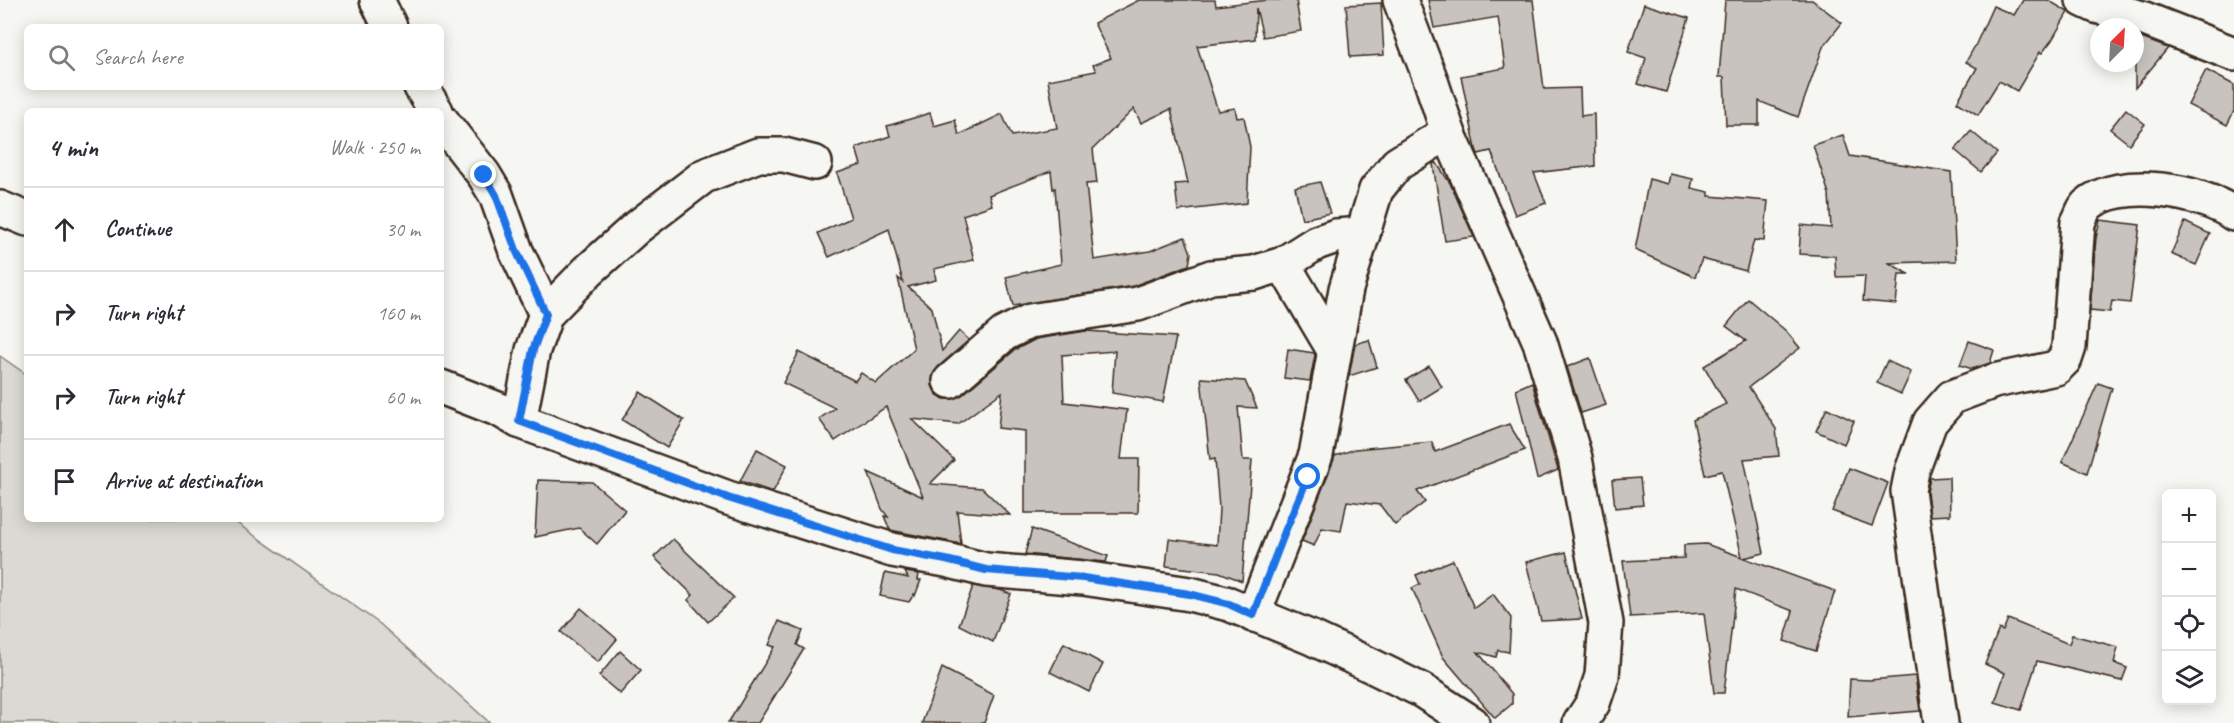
<!DOCTYPE html>
<meta charset="utf-8">
<style>
:root{--surface:#fff;--page:#f2f2f3;--text:#2b2b33;--muted:#7c7c81;--line:#e1e1e2}
body{margin:0;font-family:Caveat,sans-serif;background:var(--page);color:var(--text)}
.controls{position:absolute;right:18px;bottom:18px;display:grid;overflow:hidden;border-radius:9px;box-shadow:0 3px 15px #0003}
.controls button{width:54px;height:54px;display:grid;place-items:center;padding:0;border:0;border-bottom:2px solid var(--line);background:var(--surface);color:var(--text);font:30px sans-serif}
.compass{position:absolute;left:2090px;top:18px;width:54px;height:54px;border-radius:50%;background:var(--surface);box-shadow:0 3px 15px #0003;rotate:24deg}
.stop{position:absolute;width:18px;height:18px;margin:-14px;border:4px solid #1a73e8;border-radius:50%;background:#fff}
.stop.end{background:#1a73e8;border-color:#fff;box-shadow:0 2px 6px #0008}
.list{margin:0;padding:0;list-style:none}
h2{display:flex;justify-content:space-between;align-items:center;height:78px;margin:0;padding:0 24px;font-size:26px}
h2 small{font-size:20px;font-weight:400;color:var(--muted)}
.list li{display:grid;grid-template-columns:39px 1fr auto;gap:18px;align-items:center;box-sizing:border-box;height:84px;padding:0 24px;border-top:2px solid var(--line)}
.list b{display:block;font-size:22px;white-space:nowrap}
.list em{font-size:20px;font-style:normal;color:var(--muted)}
.icon{flex:none;width:33px;height:33px;fill:none;stroke:currentColor;stroke-width:2;stroke-linecap:round;stroke-linejoin:round}
.map{position:relative;flex:none;width:2234px;height:723px;overflow:hidden}
.search{position:absolute;background:var(--surface);box-shadow:0 3px 15px #0003;left:24px;top:24px;width:420px;height:66px;display:flex;align-items:center;gap:15px;box-sizing:border-box;padding:0 21px;border-radius:9px;color:var(--muted);font-size:22px}
.panel{position:absolute;background:var(--surface);box-shadow:0 3px 15px #0003;left:24px;top:108px;width:420px;height:414px;border-radius:9px}
.map>svg:first-child{display:block}
</style>
<div class="map">
<svg width="2234" height="723" viewBox="0 0 2234 723">
<rect width="100%" height="100%" fill="#f6f6f2"/>
<filter id="ink" filterUnits="userSpaceOnUse"><feTurbulence type="fractalNoise" baseFrequency=".0167" numOctaves="2"/><feDisplacementMap in="SourceGraphic" scale="12" xChannelSelector="R" yChannelSelector="G"/><feConvolveMatrix kernelMatrix="1 2 1 2 8 2 1 2 1" color-interpolation-filters="sRGB"/></filter>
<g filter="url(#ink)">
<path fill="#dad9d3" stroke="#8a8278" stroke-width="1.5" d="M0,356L27,375V519H231L380,624L490,723H0Z"/>
<g fill="#c8c3be" stroke="#3b2a1e" stroke-width="1.5">
<path d="M1139,0H1215L1216,6L1268,0H1296L1301,31L1263,37L1256,8L1255,39L1197,46L1218,111L1235,108L1237,118L1244,117L1250,147L1247,203L1178,211L1175,184L1188,183L1171,109L1141,123L1134,109L1093,149L1097,183L1086,184L1094,260L1150,251L1185,237L1191,253L1189,265L1133,286L1013,306L1006,277L1061,264L1055,188L1053,189L1051,171L989,195L992,205L963,215L974,260L934,269L936,280L908,287L932,308L942,351L959,331L969,340L938,367L933,374L932,385L936,394L944,399H953L962,395L1015,350L1036,339L1086,331L1176,337L1163,402L1112,393L1115,351L1062,355L1064,402L1127,410L1121,459H1139L1138,513H1025V431L998,428L1002,392L958,424L912,419L954,460L930,484L982,488L1010,515L957,511L961,544L890,530L884,516L888,517L882,509L868,472L923,497L886,407L835,441L819,419L835,408L783,383L799,352L855,381L861,373L876,383L914,349L898,278L903,282L889,229L829,257L818,233L851,218L837,173L861,165L856,148L890,136L887,126L930,113L934,126L955,120L959,135L1002,114L1012,136L1057,128L1048,80L1096,71L1093,65L1111,58L1094,23Z"/>
<path d="M1428,0H1533L1544,89L1580,88L1581,116L1594,114L1595,166L1534,173L1546,203L1515,215L1491,151L1478,154L1476,149L1461,76L1505,68L1498,17L1434,28Z"/>
<path d="M1725,0H1812L1842,23L1823,47L1798,117L1759,101V125H1726L1724,77H1719Z"/>
<path d="M2023,0H2048L2068,12L2052,40L2042,53L2040,52L2017,91L1999,81L1978,115L1957,102L1977,68L1966,62L1976,44L1993,6L2014,15Z"/>
<path d="M1381,3L1384,55L1350,57L1346,5Z"/>
<path d="M1644,4L1689,18L1666,92L1638,84L1646,58L1628,52Z"/>
<path d="M2141,38L2168,48L2135,88V46Z"/>
<path d="M2206,70L2234,85V111L2227,125L2188,105Z"/>
<path d="M2126,109L2145,124L2129,144L2110,129Z"/>
<path d="M1971,131L1997,153L1981,172L1955,150Z"/>
<path d="M1843,135L1850,156L1951,172L1956,261L1889,263L1909,274H1899L1896,304L1863,301L1865,276L1836,277L1835,256L1799,254L1801,225L1831,228L1829,194L1813,145Z"/>
<path d="M1436,162L1450,183L1474,237L1445,241L1433,164Z"/>
<path d="M1670,174L1693,179L1691,188L1709,192V196L1768,201L1764,241L1754,240L1746,271L1702,259L1695,277L1635,250L1649,179L1668,184Z"/>
<path d="M1320,182L1330,213L1302,219L1295,187Z"/>
<path d="M2100,220L2140,225L2130,303L2112,301L2110,312L2090,310L2096,238Z"/>
<path d="M2185,222L2210,234L2196,265L2171,254Z"/>
<path d="M1748,299L1786,331L1800,348L1749,387L1776,429L1779,456L1744,459L1764,553L1744,558L1835,591L1816,651L1784,641L1793,611L1736,589L1724,693H1714L1704,613L1630,617L1623,561L1684,558V545L1706,544L1742,557L1722,471L1705,475L1693,420L1726,404L1704,366L1746,341L1726,326Z"/>
<path d="M1369,340L1377,367L1349,376L1355,344Z"/>
<path d="M1969,341L1994,350L1990,363L1972,369L1960,365Z"/>
<path d="M1288,349L1314,353L1315,355L1310,381L1284,378Z"/>
<path d="M1590,358L1606,405L1581,413L1567,367Z"/>
<path d="M1887,361L1911,372L1901,394L1877,383Z"/>
<path d="M1429,366L1442,387L1419,401L1406,380Z"/>
<path d="M1201,378L1245,381L1257,408L1238,407L1243,460H1252L1242,581L1219,572L1166,566L1169,539L1217,545L1219,508L1215,459L1210,460Z"/>
<path d="M1532,382L1558,470L1537,479L1516,389Z"/>
<path d="M2098,383L2112,388L2087,473L2062,462Z"/>
<path d="M640,392L684,420L667,448L622,420Z"/>
<path d="M1827,408L1854,421L1844,444L1816,431Z"/>
<path d="M1509,424L1525,450L1417,491L1425,502L1395,525L1380,505L1347,501L1341,531L1322,528L1314,546L1302,541L1335,456L1355,449L1432,442L1435,452Z"/>
<path d="M757,449L787,465L773,492L740,481Z"/>
<path d="M1849,468L1888,483L1872,526L1832,511Z"/>
<path d="M1949,477L1950,515L1930,516L1927,492L1930,478Z"/>
<path d="M1640,478L1643,505L1615,508L1612,480Z"/>
<path d="M538,480L592,482L625,510L597,544L579,528L535,537Z"/>
<path d="M1032,529L1108,556L1106,562L1025,554Z"/>
<path d="M673,539L734,598L708,622L688,600L693,595L654,557Z"/>
<path d="M1566,552L1582,619L1541,621L1526,562Z"/>
<path d="M1453,560L1474,608L1493,594L1511,618L1509,652L1498,650L1496,657L1478,652L1512,694V704L1495,718L1443,657L1412,588L1420,584L1416,575Z"/>
<path d="M905,572L919,574L918,580H921L915,596L914,594L909,602L880,596L885,573L908,578Z"/>
<path d="M973,586L1000,590L1011,594L993,642L959,625Z"/>
<path d="M581,608L617,639L598,662L561,632Z"/>
<path d="M2008,619L2069,644L2072,635L2118,647L2114,663L2127,668L2122,681L2037,661L2021,710L1995,702L2005,673L1985,664L1999,629L2003,631Z"/>
<path d="M779,621L803,631L797,645L804,649L758,723H728L775,647L769,645Z"/>
<path d="M1064,643L1103,664L1089,692L1050,672Z"/>
<path d="M620,651L641,670L620,694L599,676Z"/>
<path d="M942,668L994,695L984,723H922Z"/>
<path d="M1915,676L1920,711L1848,717L1850,679L1869,680Z"/>
</g>
<g fill="none" stroke-linecap="round" stroke-linejoin="round">
<defs>
<g id="minor">
<path d="M377,0L390,27"/>
<path d="M1400,0L1430,78L1448,132L1540,342L1575,458L1606,623L1602,676L1593,703L1580,723"/>
<path d="M2083,0L2096,6L2142,18L2234,54"/>
<path d="M421,87L436,111"/>
<path d="M441,120L484,175L496,195L516,251L546,314"/>
<path d="M1283,264L1334,350"/>
<path d="M950,381L1004,334L1030,321L1138,304L1211,277L1254,273L1283,264L1316,243L1336,236L1363,234"/>
<path d="M519,421L533,350L546,314L589,270L636,228L704,176L758,155H784L815,163"/>
<path d="M1253,615L1316,455L1346,289L1376,190L1397,164L1448,132"/>
<path d="M1941,723L1908,491L1912,471L1930,422L1952,397L1994,381L2056,368L2065,359L2069,347L2078,222C2081,217 2083,209 2087,205C2119,176 2202,191 2234,214"/>
</g>
<g id="tertiary">
<path d="M0,208L27,219"/>
<path d="M441,387L500,410L519,421L728,498L892,550L946,560L986,570L1083,578L1190,594L1229,604L1312,638L1370,665L1421,690L1472,723"/>
</g>
</defs>
<use href="#minor" stroke="#3b2a1e" stroke-width="38"/>
<use href="#tertiary" stroke="#3b2a1e" stroke-width="38"/>
<use href="#minor" stroke="#f6f6f2" stroke-width="33"/>
<use href="#tertiary" stroke="#f6f6f2" stroke-width="33"/>
</g>
</g>
<g fill="none" stroke-linecap="round" stroke-linejoin="round" filter="url(#ink)">
<path stroke="#1a73e8" stroke-width="8" d="M484,175L496,195L516,250L546,314L533,350L519,421L728,498L892,550L946,560L986,570L1083,578L1190,594L1229,604L1253,615L1286,529L1308,477"/>
</g>
</svg>
<div class="controls">
<button>+</button>
<button>−</button>
<button><svg class="icon" aria-label="locate" viewBox="0 0 24 24"><circle cx="12" cy="12" r="6"/><path d="M12 2v4M12 18v4M2 12h4M18 12h4"/></svg></button>
<button><svg class="icon" aria-label="layers" viewBox="0 0 24 24"><path d="M12 4l9 5-9 5-9-5zM3 14l9 5 9-5"/></svg></button>
</div>
<svg class="compass" viewBox="-18 -18 36 36"><path d="M0-13l5 13h-10z" fill="#e53935"/><path d="M0 13l5-13h-10z" fill="#7c7c81"/></svg>
<div class="stop" style="left:1308px;top:477px"></div>
<div class="stop end" style="left:484px;top:175px"></div>
<div class="search"><svg class="icon" aria-label="search" viewBox="0 0 24 24"><circle cx="10" cy="10" r="6"/><path d="M15 15l6 6"/></svg>Search here</div>
<section class="panel">
<h2>4 min<small>Walk · 250 m</small></h2>
<ul class="list">
<li><svg class="icon" aria-label="ahead" viewBox="0 0 24 24"><path d="M12 20V5M6 11l6-6 6 6"/></svg><div><b>Continue</b></div><em>30 m</em></li>
<li><svg class="icon" aria-label="right" viewBox="0 0 24 24"><path d="M7 20v-9h11M14 6l5 5-5 5"/></svg><div><b>Turn right</b></div><em>160 m</em></li>
<li><svg class="icon" aria-label="right" viewBox="0 0 24 24"><path d="M7 20v-9h11M14 6l5 5-5 5"/></svg><div><b>Turn right</b></div><em>60 m</em></li>
<li><svg class="icon" aria-label="arrive" viewBox="0 0 24 24"><path d="M6 21V4h12l-3 4 3 4H6"/></svg><div><b>Arrive at destination</b></div></li>
</ul>
</section>
</div>
